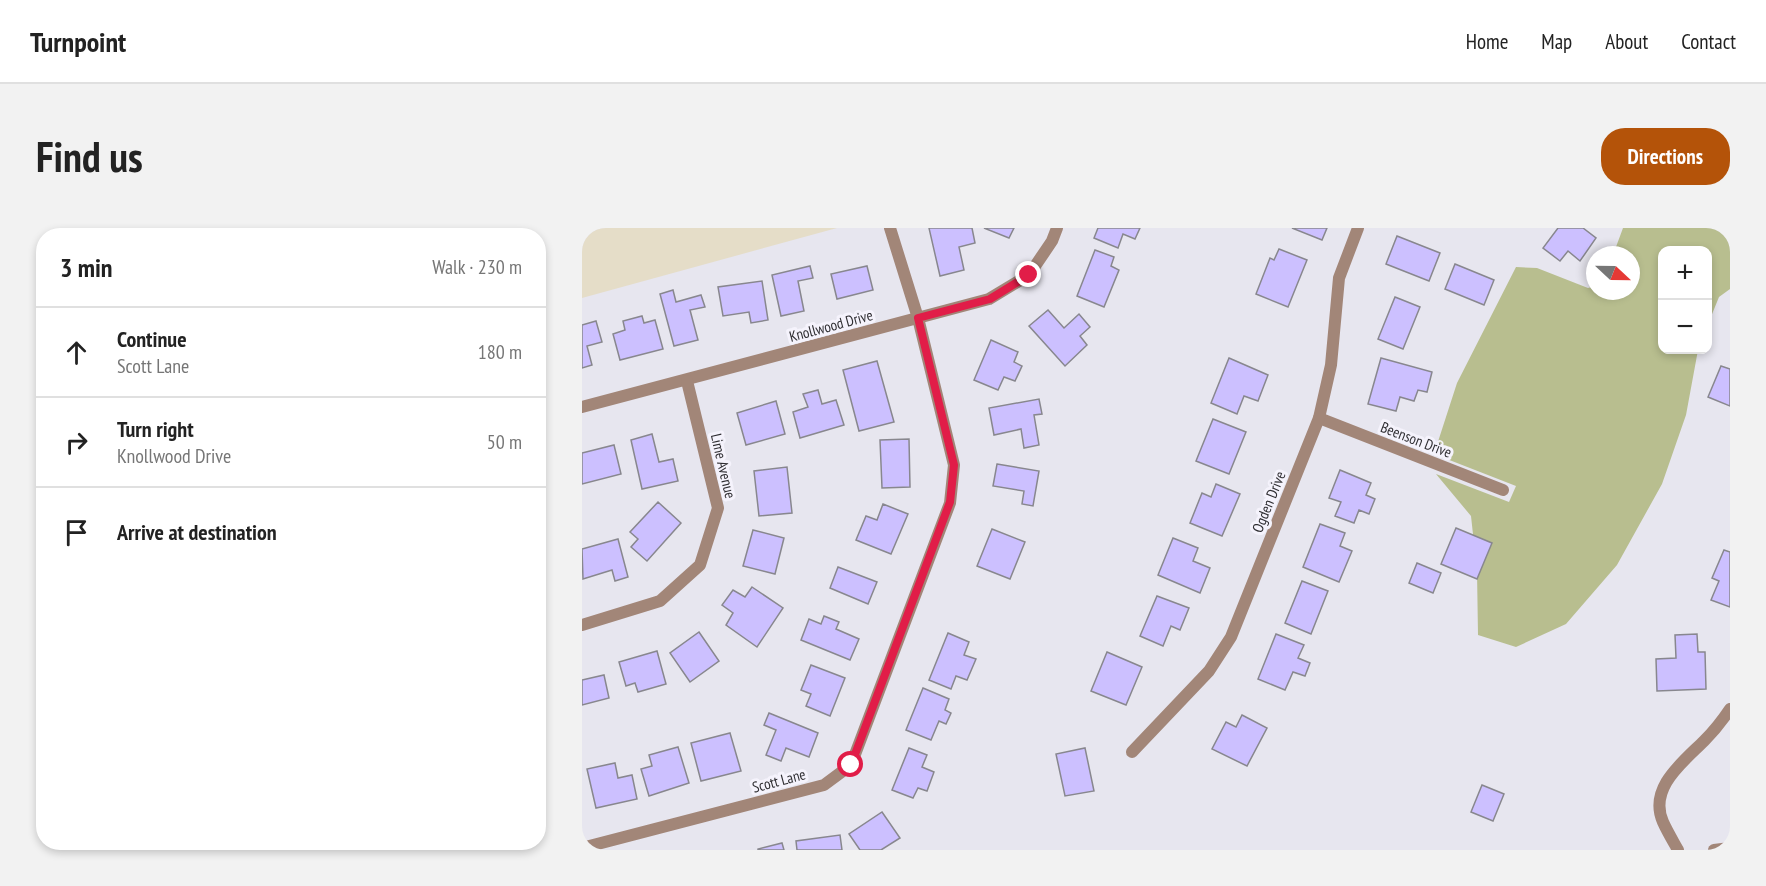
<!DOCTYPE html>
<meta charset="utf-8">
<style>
:root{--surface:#fff;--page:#f2f2f2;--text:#222;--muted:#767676;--line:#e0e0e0;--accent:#b45309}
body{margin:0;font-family:"PT Sans Narrow",sans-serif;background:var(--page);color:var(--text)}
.controls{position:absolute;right:18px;top:18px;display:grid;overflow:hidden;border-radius:12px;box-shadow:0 3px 9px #0003}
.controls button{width:54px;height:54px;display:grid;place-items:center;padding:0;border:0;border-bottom:2px solid var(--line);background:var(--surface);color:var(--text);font:30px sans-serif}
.compass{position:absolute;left:1004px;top:18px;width:54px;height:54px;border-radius:50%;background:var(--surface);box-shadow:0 3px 9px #0003;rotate:112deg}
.stop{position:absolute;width:18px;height:18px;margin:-14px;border:4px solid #e11d48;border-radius:50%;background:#fff}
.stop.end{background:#e11d48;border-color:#fff;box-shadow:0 2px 6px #0008}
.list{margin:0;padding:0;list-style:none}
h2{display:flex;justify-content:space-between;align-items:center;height:78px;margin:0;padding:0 24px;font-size:26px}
h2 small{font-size:20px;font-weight:400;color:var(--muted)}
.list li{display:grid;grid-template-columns:39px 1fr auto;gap:18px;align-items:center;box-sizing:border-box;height:90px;padding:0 24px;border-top:2px solid var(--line)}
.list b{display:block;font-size:22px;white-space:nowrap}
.list p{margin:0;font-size:20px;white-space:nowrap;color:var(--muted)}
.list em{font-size:20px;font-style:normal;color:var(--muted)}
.icon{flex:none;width:33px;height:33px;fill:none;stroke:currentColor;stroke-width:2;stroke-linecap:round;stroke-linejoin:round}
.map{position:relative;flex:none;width:1148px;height:622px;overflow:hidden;border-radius:24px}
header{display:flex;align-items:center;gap:36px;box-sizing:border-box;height:84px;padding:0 30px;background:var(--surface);border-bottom:2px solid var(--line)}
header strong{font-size:28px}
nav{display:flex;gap:33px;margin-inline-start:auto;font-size:21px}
.intro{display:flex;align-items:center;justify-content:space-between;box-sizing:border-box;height:144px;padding:0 36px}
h1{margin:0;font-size:42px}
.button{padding:15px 27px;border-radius:24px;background:var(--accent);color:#fff;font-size:21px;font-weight:700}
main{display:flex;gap:36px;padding:0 36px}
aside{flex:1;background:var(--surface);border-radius:24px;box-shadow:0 3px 9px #0003}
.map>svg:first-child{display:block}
</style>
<header>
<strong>Turnpoint</strong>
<nav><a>Home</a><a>Map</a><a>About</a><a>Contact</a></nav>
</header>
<div class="intro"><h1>Find us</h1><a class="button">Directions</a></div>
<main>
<aside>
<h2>3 min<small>Walk · 230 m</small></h2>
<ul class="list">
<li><svg class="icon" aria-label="ahead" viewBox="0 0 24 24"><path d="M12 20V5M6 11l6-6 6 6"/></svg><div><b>Continue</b><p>Scott Lane</p></div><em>180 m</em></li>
<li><svg class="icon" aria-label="right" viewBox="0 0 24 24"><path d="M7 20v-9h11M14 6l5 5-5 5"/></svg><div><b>Turn right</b><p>Knollwood Drive</p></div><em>50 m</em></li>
<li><svg class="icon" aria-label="arrive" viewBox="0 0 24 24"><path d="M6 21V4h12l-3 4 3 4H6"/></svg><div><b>Arrive at destination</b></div></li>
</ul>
</aside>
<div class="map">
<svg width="1148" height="622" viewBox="0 0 1148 622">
<rect width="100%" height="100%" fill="#e7e6ef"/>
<path fill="#e5ddc8" d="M0,0H255L0,70Z"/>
<path fill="#b8be8f" d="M1041,0H1148V61L1137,69L1126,96V22H1080V122H1116L1104,187L1080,256L1035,337L984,396L934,419L896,407L895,343L889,288L854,246L927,274L934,258L852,226L875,155L934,39L955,40L1006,60L1013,58V63H1049V27H1031Z"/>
<g fill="#ccc0ff" stroke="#88878e" stroke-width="1.5">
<path d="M347,0H390L393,15L377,19L382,42L358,48Z"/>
<path d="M402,0H432L427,10Z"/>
<path d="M516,0H558L553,11L541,6L536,20L512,10Z"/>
<path d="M710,0H745L740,12Z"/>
<path d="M976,0H1001L1014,10L998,33L986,23L978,33L961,20Z"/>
<path d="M815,8L858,25L847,53L804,36Z"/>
<path d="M697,21L725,32L706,79L674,66L688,30L692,32Z"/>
<path d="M513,22L532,29L529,38L537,42L522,79L495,68Z"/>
<path d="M873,36L912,52L902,77L863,61Z"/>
<path d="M228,38L231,50L216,53L222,83L199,88L190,47Z"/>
<path d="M285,38L291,62L255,71L249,46Z"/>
<path d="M180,53L186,92L169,95L167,84L141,88L136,59Z"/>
<path d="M91,62L94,74L119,67L123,79L108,82L116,112L92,118L78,66Z"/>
<path d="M813,69L838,79L821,121L796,111Z"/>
<path d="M466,82L482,100L497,86L508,99L498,108L505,117L483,138L447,98Z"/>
<path d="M60,88L62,95L73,92L81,121L38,132L31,106L43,102L41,93Z"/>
<path d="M14,93L20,114L5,118L10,137L0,140V97Z"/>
<path d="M409,112L436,124L432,134L440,138L433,153L422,149L416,162L392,152Z"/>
<path d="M647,130L686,147L676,173L662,168L655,186L629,175Z"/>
<path d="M799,130L850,144L845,164L836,162L832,173L818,169L814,183L786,176Z"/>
<path d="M295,133L312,194L277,203L261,142Z"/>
<path d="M1139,138L1148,141V178L1126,169Z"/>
<path d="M236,162L240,176L254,172L262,197L218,210L211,184L226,179L221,166Z"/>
<path d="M457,171L460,186L452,187L457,217L442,220L439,201L412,207L407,180Z"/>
<path d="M194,173L203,206L164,217L155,185Z"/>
<path d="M631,191L664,204L647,246L614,233Z"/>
<path d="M70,206L77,234L91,231L96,253L60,261L49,212Z"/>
<path d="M327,211L328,259L300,260L298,212Z"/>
<path d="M32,217L39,246L0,256V225Z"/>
<path d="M415,236L457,243L451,278L440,276L442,263L411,258Z"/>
<path d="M205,239L210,285L177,288L172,243Z"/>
<path d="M758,242L789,255L784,267L793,271L787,286L777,282L772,295L753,288L759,274L747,270Z"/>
<path d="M634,256L658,266L640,308L608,295L620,265L629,269Z"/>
<path d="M76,274L99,295L65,333L49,319L56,311L48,304Z"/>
<path d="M301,276L326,286L309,326L274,312L284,288L295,292Z"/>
<path d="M738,296L763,305L758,318L770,323L757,354L721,339Z"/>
<path d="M874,300L910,315L895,351L859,336Z"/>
<path d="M410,301L443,314L428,351L395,338Z"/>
<path d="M171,302L202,310L193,346L161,338Z"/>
<path d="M591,310L616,320L611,333L628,340L618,365L576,347Z"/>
<path d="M36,311L46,349L33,353L30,342L1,351L0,321Z"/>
<path d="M1142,322L1148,324V379L1129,372L1137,353L1130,350Z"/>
<path d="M835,335L859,345L851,365L827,355Z"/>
<path d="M256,339L295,354L286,376L248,360Z"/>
<path d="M720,353L746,363L729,406L703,395Z"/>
<path d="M170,359L201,380L175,419L144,397L151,385L140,377L151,362L163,369Z"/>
<path d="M575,368L607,380L598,402L589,398L581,418L558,408Z"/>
<path d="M242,388L257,394L254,401L277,411L268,432L219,412L227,391L239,396Z"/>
<path d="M117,404L137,433L108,454L88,425Z"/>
<path d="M366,405L387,414L382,427L394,431L385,452L374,448L369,461L347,452Z"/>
<path d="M694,406L722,417L716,430L728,435L723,448L711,444L703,462L676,451Z"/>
<path d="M1115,406L1116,424H1123L1124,461L1075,463L1074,431L1094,430L1093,407Z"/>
<path d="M75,423L84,456L56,464L53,455L44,458L37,434Z"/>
<path d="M525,424L560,439L544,477L509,463Z"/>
<path d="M229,437L263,450L248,488L224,478L229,466L219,462Z"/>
<path d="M22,447L27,470L0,477V452Z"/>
<path d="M341,460L367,471L363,482L369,485L364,496L357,493L349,512L324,502Z"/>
<path d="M187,485L236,505L227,529L204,520L199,533L184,527L194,502L182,497Z"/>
<path d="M660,487L685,500L665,538L630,521L644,494L654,499Z"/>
<path d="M148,505L159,543L119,553L109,515Z"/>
<path d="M96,519L107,555L67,568L59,541L70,538L67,527Z"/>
<path d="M327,520L345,527L340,539L352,544L345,563L336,560L331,570L310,562Z"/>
<path d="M503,520L512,563L483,568L474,526Z"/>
<path d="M33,535L36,550L50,547L55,571L14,580L5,541Z"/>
<path d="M900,557L922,566L911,593L889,584Z"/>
<path d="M300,584L318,610L299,622H278L267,606Z"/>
<path d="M258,607L260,622H215L214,613Z"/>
<path d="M200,615L202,622H176V621Z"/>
</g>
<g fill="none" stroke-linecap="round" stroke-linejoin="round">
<g stroke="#a28678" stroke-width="12">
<path d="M0,179L407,71L447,47L470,13L475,0"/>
<path d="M737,190L921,262"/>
<path d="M0,397L78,373L118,337L136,280L105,153"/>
<path d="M550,524L627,443L649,409L737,190L749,137L757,50L776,0"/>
<path d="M0,620L242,557L269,537L368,275L372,237L336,90L308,0"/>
<path d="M1096,622C1091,613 1085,603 1081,594C1066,560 1101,534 1122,513C1132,503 1140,493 1148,481"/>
</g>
<path stroke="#a28678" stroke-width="12" d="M1132,622L1148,620"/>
</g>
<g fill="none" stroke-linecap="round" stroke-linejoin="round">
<path stroke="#e11d48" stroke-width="8" d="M269,537L368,274L372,237L336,90L408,71L447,47"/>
</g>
<g text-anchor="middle" stroke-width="6" stroke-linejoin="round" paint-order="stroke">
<g font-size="15" fill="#2f2e32" stroke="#f5f3fc">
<text transform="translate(249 98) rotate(-15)" y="5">Knollwood Drive</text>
<text transform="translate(834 212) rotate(21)" y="5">Beenson Drive</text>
<text transform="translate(141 238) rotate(77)" y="5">Lime Avenue</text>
<text transform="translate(687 274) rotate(-68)" y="5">Ogden Drive</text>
<text transform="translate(197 553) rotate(-15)" y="5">Scott Lane</text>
</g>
</g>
</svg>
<div class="controls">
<button>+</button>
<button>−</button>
</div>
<svg class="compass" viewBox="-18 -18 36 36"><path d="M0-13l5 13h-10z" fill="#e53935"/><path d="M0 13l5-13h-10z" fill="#767676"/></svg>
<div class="stop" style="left:269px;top:537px"></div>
<div class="stop end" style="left:447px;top:47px"></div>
</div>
</main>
